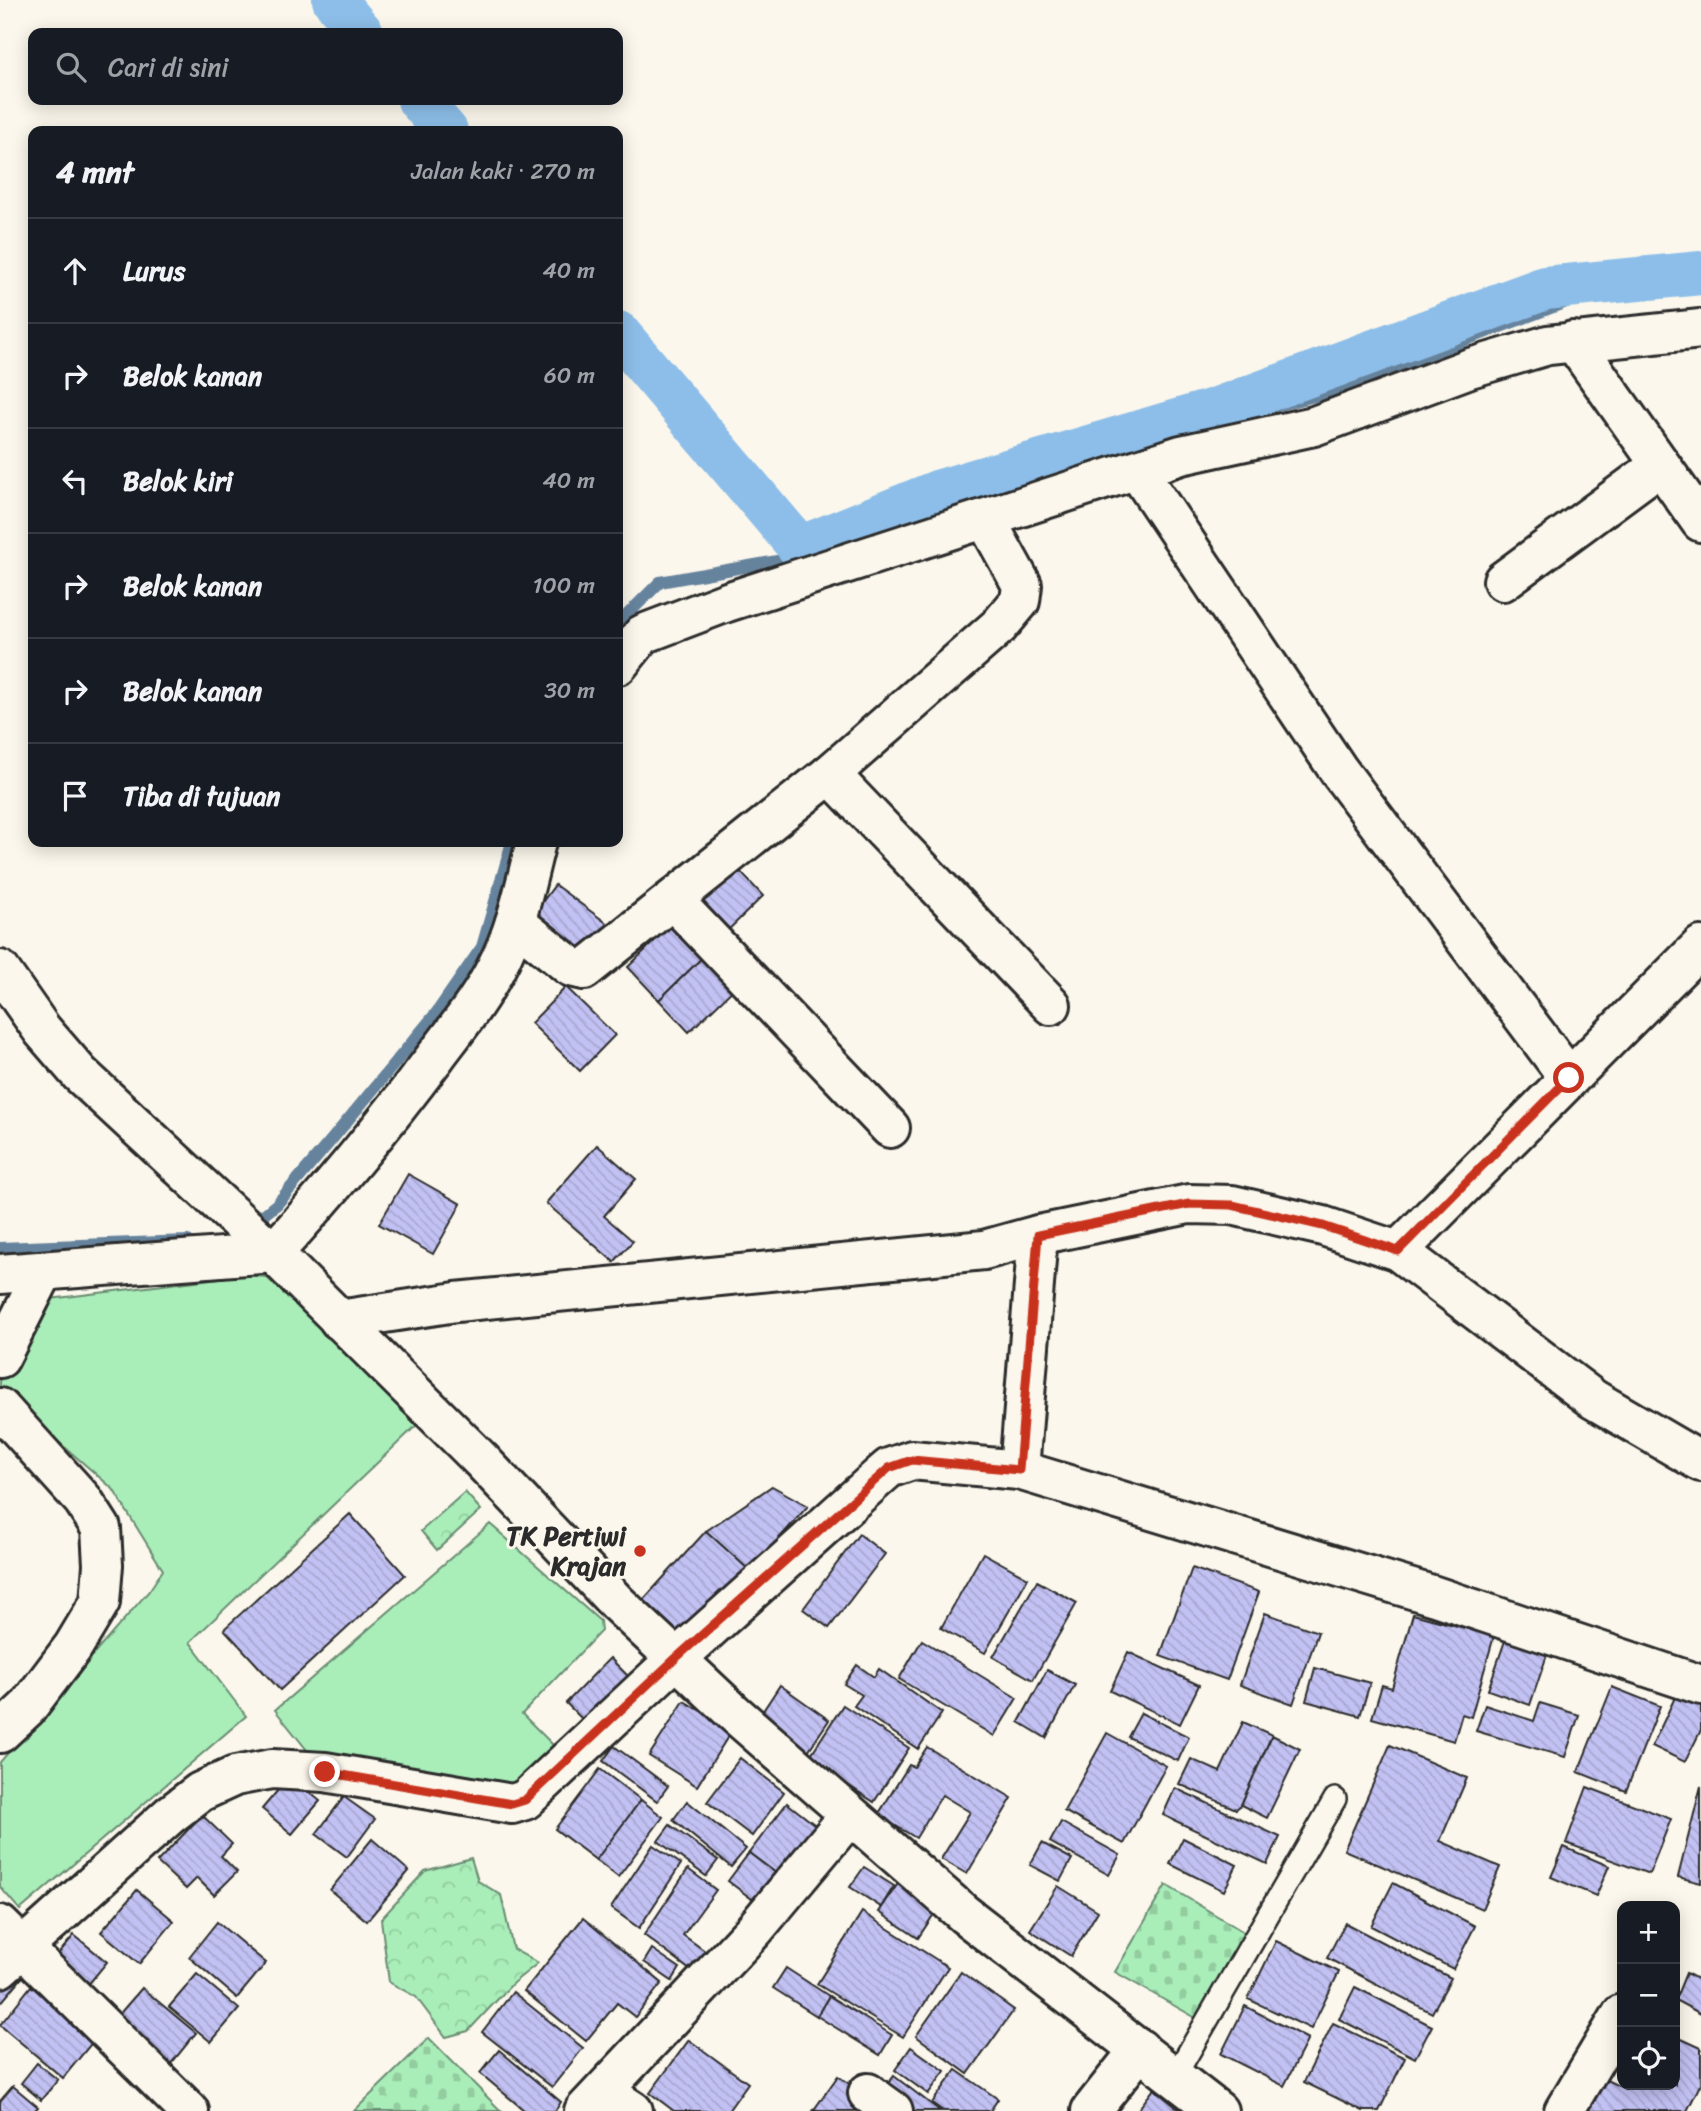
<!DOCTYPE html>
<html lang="id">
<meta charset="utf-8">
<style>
:root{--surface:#171b24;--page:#242831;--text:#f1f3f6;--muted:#9ea1a6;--line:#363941}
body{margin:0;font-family:Sriracha,sans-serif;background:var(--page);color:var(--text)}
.controls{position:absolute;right:21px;bottom:21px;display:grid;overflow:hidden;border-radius:14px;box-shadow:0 4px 18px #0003}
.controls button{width:63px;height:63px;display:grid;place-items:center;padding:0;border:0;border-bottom:2px solid var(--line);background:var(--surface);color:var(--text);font:35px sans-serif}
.stop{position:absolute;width:21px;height:21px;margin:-16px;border:5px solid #c8321e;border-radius:50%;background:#fff}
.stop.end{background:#c8321e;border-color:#fff;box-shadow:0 2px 7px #0008}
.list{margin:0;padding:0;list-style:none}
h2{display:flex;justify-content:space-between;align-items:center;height:91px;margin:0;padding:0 28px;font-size:30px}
h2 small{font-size:23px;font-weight:400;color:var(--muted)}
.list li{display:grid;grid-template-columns:46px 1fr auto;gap:21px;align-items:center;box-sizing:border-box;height:105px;padding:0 28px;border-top:2px solid var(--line)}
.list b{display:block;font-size:26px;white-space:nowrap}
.list em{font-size:23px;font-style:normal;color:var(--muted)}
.icon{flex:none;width:38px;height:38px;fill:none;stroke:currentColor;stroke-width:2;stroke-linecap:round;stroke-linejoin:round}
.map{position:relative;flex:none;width:1701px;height:2111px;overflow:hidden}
.search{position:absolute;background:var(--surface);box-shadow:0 4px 18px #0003;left:28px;top:28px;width:595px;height:77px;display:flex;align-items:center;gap:18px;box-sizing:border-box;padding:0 24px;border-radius:14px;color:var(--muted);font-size:26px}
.panel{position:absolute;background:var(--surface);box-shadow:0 4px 18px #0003;left:28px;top:126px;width:595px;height:721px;border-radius:14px}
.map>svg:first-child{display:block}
</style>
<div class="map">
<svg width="1701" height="2111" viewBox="0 0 1701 2111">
<defs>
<pattern id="forest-crowns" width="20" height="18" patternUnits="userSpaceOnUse" patternTransform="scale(1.75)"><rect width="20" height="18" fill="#a9eeb9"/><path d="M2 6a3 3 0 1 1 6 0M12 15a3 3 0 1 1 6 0" fill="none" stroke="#92cc9f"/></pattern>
<pattern id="cemetery-stones" width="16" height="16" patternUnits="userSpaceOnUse" patternTransform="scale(1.75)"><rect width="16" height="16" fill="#a9eeb9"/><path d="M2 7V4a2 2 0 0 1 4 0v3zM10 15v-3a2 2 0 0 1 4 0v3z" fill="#92cc9f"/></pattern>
<pattern id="building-back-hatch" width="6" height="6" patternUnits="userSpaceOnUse" patternTransform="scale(1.75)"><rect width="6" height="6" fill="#c2c1f3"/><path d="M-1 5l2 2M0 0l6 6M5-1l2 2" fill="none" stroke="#a7a6d0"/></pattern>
</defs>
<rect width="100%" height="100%" fill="#fbf7ec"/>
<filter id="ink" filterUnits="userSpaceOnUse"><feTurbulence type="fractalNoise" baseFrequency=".0143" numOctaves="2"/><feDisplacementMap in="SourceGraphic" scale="14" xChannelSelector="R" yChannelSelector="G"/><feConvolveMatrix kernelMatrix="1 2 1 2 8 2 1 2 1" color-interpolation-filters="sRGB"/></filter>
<g filter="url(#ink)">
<g fill="url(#forest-crowns)" stroke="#6a8c72" stroke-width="2">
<path d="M465,1492L481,1510L437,1550L421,1531Z"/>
<path d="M471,1858L478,1881L501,1895L513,1949L538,1963L513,1983L468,2031L446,2037L416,1997L389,1982L381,1919L425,1871Z"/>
</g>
<g fill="url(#cemetery-stones)" stroke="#6a8c72" stroke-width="2">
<path d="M1166,1885L1252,1937L1203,2022L1115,1972Z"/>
<path d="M429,2038L501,2111H354Z"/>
</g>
<g fill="#a9eeb9" stroke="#6a8c72" stroke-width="2">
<path d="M244,1275L266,1277L422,1420L190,1642L246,1716L20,1910L0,1887V1762L149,1591L163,1570L113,1489L0,1391V1360L42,1300Z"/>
<path d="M490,1524L600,1621L601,1631L522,1714L563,1755L515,1794L315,1760L275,1710Z"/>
</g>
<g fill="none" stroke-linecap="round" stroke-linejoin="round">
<g stroke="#66839d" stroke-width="12">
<path d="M618,624L660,582L799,557L1146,438L1319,395L1580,297L1701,284"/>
<path d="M251,1225L277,1204L333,1138L437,1012L482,947L512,842"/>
<path d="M0,1248L188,1241"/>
</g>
<g stroke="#8dbee9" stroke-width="44">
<path d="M334,0L362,33"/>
<path d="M419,100L446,131"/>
<path d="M618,333L800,548L940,491L1217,409L1545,288L1701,273"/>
</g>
</g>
<g fill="url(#building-back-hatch)" stroke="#2b2b2b" stroke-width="2">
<path d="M735,866L763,896L718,940L689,910Z"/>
<path d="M555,885L612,927L588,960L531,917Z"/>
<path d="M678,918L709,951L659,1000L628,967Z"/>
<path d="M709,951L740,983L689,1032L659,1000Z"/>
<path d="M566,987L615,1035L580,1071L531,1023Z"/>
<path d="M597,1145L636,1179L604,1216L633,1241L614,1262L546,1203Z"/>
<path d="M408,1174L461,1204L433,1254L379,1224Z"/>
<path d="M772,1486L808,1506L750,1571L706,1531Z"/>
<path d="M350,1514L405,1575L280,1690L224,1629Z"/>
<path d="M706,1531L750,1571L688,1641L643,1600Z"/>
<path d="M859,1534L885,1554L829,1628L803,1609Z"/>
<path d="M983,1553L1028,1578L985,1653L941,1628Z"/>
<path d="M1192,1568L1259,1592L1227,1680L1160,1656Z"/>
<path d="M1037,1581L1077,1603L1033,1680L993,1657Z"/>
<path d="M1265,1613L1318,1632L1293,1704L1240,1685Z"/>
<path d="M1413,1614L1494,1636L1471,1717L1462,1714L1454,1741L1372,1718L1382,1685L1392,1688Z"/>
<path d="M1507,1635L1549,1649L1530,1705L1488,1690Z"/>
<path d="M922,1640L1017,1698L994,1736L899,1679Z"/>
<path d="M1128,1652L1199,1685L1180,1724L1110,1691Z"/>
<path d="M610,1658L637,1685L593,1730L566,1703Z"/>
<path d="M857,1665L874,1677L879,1669L942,1713L918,1749L854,1706L862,1695L844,1684Z"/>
<path d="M1315,1668L1370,1683L1360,1716L1306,1701Z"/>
<path d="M1047,1670L1075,1685L1046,1738L1019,1722Z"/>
<path d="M780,1685L829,1720L806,1754L757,1720Z"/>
<path d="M1612,1687L1660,1706L1626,1791L1578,1772Z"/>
<path d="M1677,1693L1701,1704V1730L1685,1762L1652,1746Z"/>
<path d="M684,1701L732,1730L697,1786L649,1756Z"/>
<path d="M1540,1703L1579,1715L1565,1757L1476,1731L1485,1705L1534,1721Z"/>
<path d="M843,1705L909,1748L874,1802L808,1759Z"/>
<path d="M1141,1713L1189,1737L1178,1761L1128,1737Z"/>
<path d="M1243,1722L1272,1735L1241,1805L1236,1809L1179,1784L1191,1759L1220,1772Z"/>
<path d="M1107,1733L1166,1766L1124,1844L1064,1811Z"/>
<path d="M1272,1735L1300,1749L1267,1818L1241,1805Z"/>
<path d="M1390,1745L1467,1778L1440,1841L1500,1867L1482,1909L1344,1850Z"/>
<path d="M614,1746L668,1786L657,1801L603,1761Z"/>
<path d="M927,1747L1012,1798L967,1874L941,1859L970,1812L942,1795L916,1838L878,1815L909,1765L914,1767Z"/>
<path d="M740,1758L784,1792L752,1836L707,1802Z"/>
<path d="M600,1769L641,1800L596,1860L555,1829Z"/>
<path d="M290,1776L320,1801L292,1834L262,1809Z"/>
<path d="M1701,1786V1883L1678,1877Z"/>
<path d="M1587,1787L1671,1819L1649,1874L1566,1843Z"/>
<path d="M1175,1788L1280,1837L1267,1864L1163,1815Z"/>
<path d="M344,1797L375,1819L347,1857L316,1834Z"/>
<path d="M641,1800L663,1817L618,1877L596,1860Z"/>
<path d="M687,1801L746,1849L731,1867L673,1820Z"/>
<path d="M787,1803L819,1828L781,1877L749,1853Z"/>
<path d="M202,1815L232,1844L221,1856L237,1872L214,1895L197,1878L186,1889L157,1862Z"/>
<path d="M1061,1822L1120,1855L1109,1875L1050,1842Z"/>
<path d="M670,1825L718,1860L706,1876L658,1841Z"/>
<path d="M1183,1838L1237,1865L1224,1891L1170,1864Z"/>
<path d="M372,1839L409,1871L367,1921L330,1890Z"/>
<path d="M1042,1843L1072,1859L1060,1881L1030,1865Z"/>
<path d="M653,1845L681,1864L639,1928L611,1908Z"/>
<path d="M1564,1847L1609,1866L1596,1896L1551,1877Z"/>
<path d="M749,1853L781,1877L760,1905L728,1881Z"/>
<path d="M864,1867L894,1886L881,1907L850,1887Z"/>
<path d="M688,1869L716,1890L683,1935L705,1951L690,1970L644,1935Z"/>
<path d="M901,1879L940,1905L918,1938L879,1912Z"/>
<path d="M1393,1883L1475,1926L1453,1969L1371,1926Z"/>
<path d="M1058,1886L1098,1911L1071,1956L1030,1930Z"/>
<path d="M137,1890L174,1921L139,1964L101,1932Z"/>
<path d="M862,1912L948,1967L903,2037L817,1984Z"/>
<path d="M583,1918L662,1983L635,2017L617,2003L586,2041L524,1991Z"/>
<path d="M217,1922L266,1963L237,1998L189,1957Z"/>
<path d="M1345,1923L1451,1978L1432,2013L1327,1958Z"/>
<path d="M74,1935L107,1962L87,1986L54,1959Z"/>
<path d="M1276,1941L1339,1972L1311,2029L1248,1999Z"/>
<path d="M652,1949L680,1968L672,1981L644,1962Z"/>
<path d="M30,1968L0,2004V1976Z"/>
<path d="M786,1968L829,1996L817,2016L773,1988Z"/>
<path d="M961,1972L1014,2010L968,2074L916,2036Z"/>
<path d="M1686,1973L1701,1981V2014L1675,2000Z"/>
<path d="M197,1974L239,2009L211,2042L169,2007Z"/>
<path d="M31,1986L95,2039L63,2078L0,2025Z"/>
<path d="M1355,1987L1432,2026L1415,2058L1339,2019Z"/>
<path d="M142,1988L196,2033L170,2065L115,2019Z"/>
<path d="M513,1992L583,2048L552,2087L482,2032Z"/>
<path d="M829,1996L892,2035L880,2055L817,2016Z"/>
<path d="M1245,2006L1308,2039L1284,2086L1221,2054Z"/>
<path d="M1333,2023L1405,2058L1379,2111H1363L1304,2082Z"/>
<path d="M1675,2036L1701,2048V2083L1687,2111H1581L1598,2076L1625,2089L1628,2085H1675Z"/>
<path d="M689,2040L748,2083L728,2111H674L650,2093Z"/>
<path d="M911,2047L945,2071L928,2094L895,2070Z"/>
<path d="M499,2050L561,2102L555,2111H525L480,2073Z"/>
<path d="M37,2063L58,2080L41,2100L21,2083Z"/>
<path d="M956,2070L998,2099L990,2111H943L932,2103Z"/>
<path d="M838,2076L887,2111H813Z"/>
<path d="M894,2076L940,2111H907L882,2092Z"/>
<path d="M13,2086L38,2107L34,2111H0V2101Z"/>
<path d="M1154,2089L1181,2111H1137Z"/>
</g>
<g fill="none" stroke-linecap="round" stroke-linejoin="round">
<defs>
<path id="service" d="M1175,2076L1335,1799"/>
<g id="minor">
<path d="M1573,341L1701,522"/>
<path d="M1137,470L1339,771L1569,1078"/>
<path d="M1503,581L1659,466"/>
<path d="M618,665L643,634L727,602L1181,455L1314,426L1470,368L1548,345L1701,329"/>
<path d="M830,774L1051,1005"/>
<path d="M673,900L890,1128"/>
<path d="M515,922L571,967L584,970L830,774L999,626L1020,601L1022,585L986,520"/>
<path d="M0,970L42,1030L80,1074L273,1253L480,1459L617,1603L734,1713L964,1914L1218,2111"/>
<path d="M1398,1251L1701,946"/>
<path d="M0,1274L273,1253C331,1190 385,1124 436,1056C457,1028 480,1000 496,968C517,929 525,884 536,842"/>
<path d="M339,1320L456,1302L984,1250L1038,1235L1189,1204L1232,1205L1323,1226L1398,1251L1593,1399L1701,1462"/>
<path d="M0,1358L44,1271"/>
<path d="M0,1408L83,1500L101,1528L103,1565L100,1602L73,1647L27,1708L0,1733"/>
<path d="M1019,1470L1038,1235"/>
<path d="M0,1925L189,2111"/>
<path d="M0,1968L170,1815L200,1792L235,1776L272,1769L325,1772L512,1804L525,1800L676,1659L881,1475L889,1468L912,1460L1019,1470L1435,1596L1701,1685"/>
<path d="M604,2092L633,2111"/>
<path d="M868,2093L893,2111"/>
<path d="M584,2111L754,1930L850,1815"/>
<path d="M1091,2111L1140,2049"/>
<path d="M1564,2111L1622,2014"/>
</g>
</defs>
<use href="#service" stroke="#2b2b2b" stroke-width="26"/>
<use href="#minor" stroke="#2b2b2b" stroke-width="44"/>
<use href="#service" stroke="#fbf7ec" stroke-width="21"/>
<use href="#minor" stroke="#fbf7ec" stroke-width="38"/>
</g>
</g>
<g fill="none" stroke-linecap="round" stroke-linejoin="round" filter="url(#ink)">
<path stroke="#c8321e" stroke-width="9" d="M325,1772L512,1804L525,1800L676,1658L889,1468L912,1460L1019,1470L1038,1235L1189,1204L1232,1205L1323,1226L1398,1251L1569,1078"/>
</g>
<circle fill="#c8321e" stroke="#fbf7ec" stroke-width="2.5" cx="640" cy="1551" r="7"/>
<g text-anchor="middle" stroke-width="6" stroke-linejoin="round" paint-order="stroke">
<g font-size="26" font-weight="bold" fill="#2b2b2b" stroke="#fbf7ec" text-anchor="end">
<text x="626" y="1545">TK Pertiwi<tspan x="626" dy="30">Krajan</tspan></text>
</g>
</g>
</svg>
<div class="controls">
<button>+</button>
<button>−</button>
<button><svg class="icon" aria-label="locate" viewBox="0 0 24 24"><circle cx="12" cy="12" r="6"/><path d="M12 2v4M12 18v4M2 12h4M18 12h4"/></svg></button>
</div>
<div class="stop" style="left:1569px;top:1078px"></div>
<div class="stop end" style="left:325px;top:1772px"></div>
<div class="search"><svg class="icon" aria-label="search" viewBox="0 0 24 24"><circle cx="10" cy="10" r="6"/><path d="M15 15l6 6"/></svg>Cari di sini</div>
<section class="panel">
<h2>4 mnt<small>Jalan kaki · 270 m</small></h2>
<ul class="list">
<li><svg class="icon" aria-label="ahead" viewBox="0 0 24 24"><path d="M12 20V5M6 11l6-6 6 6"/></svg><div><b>Lurus</b></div><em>40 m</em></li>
<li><svg class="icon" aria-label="right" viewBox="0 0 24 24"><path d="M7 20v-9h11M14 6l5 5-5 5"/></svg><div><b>Belok kanan</b></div><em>60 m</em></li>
<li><svg class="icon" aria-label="left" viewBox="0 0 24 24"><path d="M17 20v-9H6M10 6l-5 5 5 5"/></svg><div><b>Belok kiri</b></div><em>40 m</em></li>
<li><svg class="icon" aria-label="right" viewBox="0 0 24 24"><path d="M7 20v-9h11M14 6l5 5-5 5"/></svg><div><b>Belok kanan</b></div><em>100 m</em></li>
<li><svg class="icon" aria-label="right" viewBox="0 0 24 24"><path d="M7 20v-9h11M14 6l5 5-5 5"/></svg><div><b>Belok kanan</b></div><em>30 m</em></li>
<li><svg class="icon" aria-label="arrive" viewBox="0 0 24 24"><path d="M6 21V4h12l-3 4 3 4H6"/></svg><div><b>Tiba di tujuan</b></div></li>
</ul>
</section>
</div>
